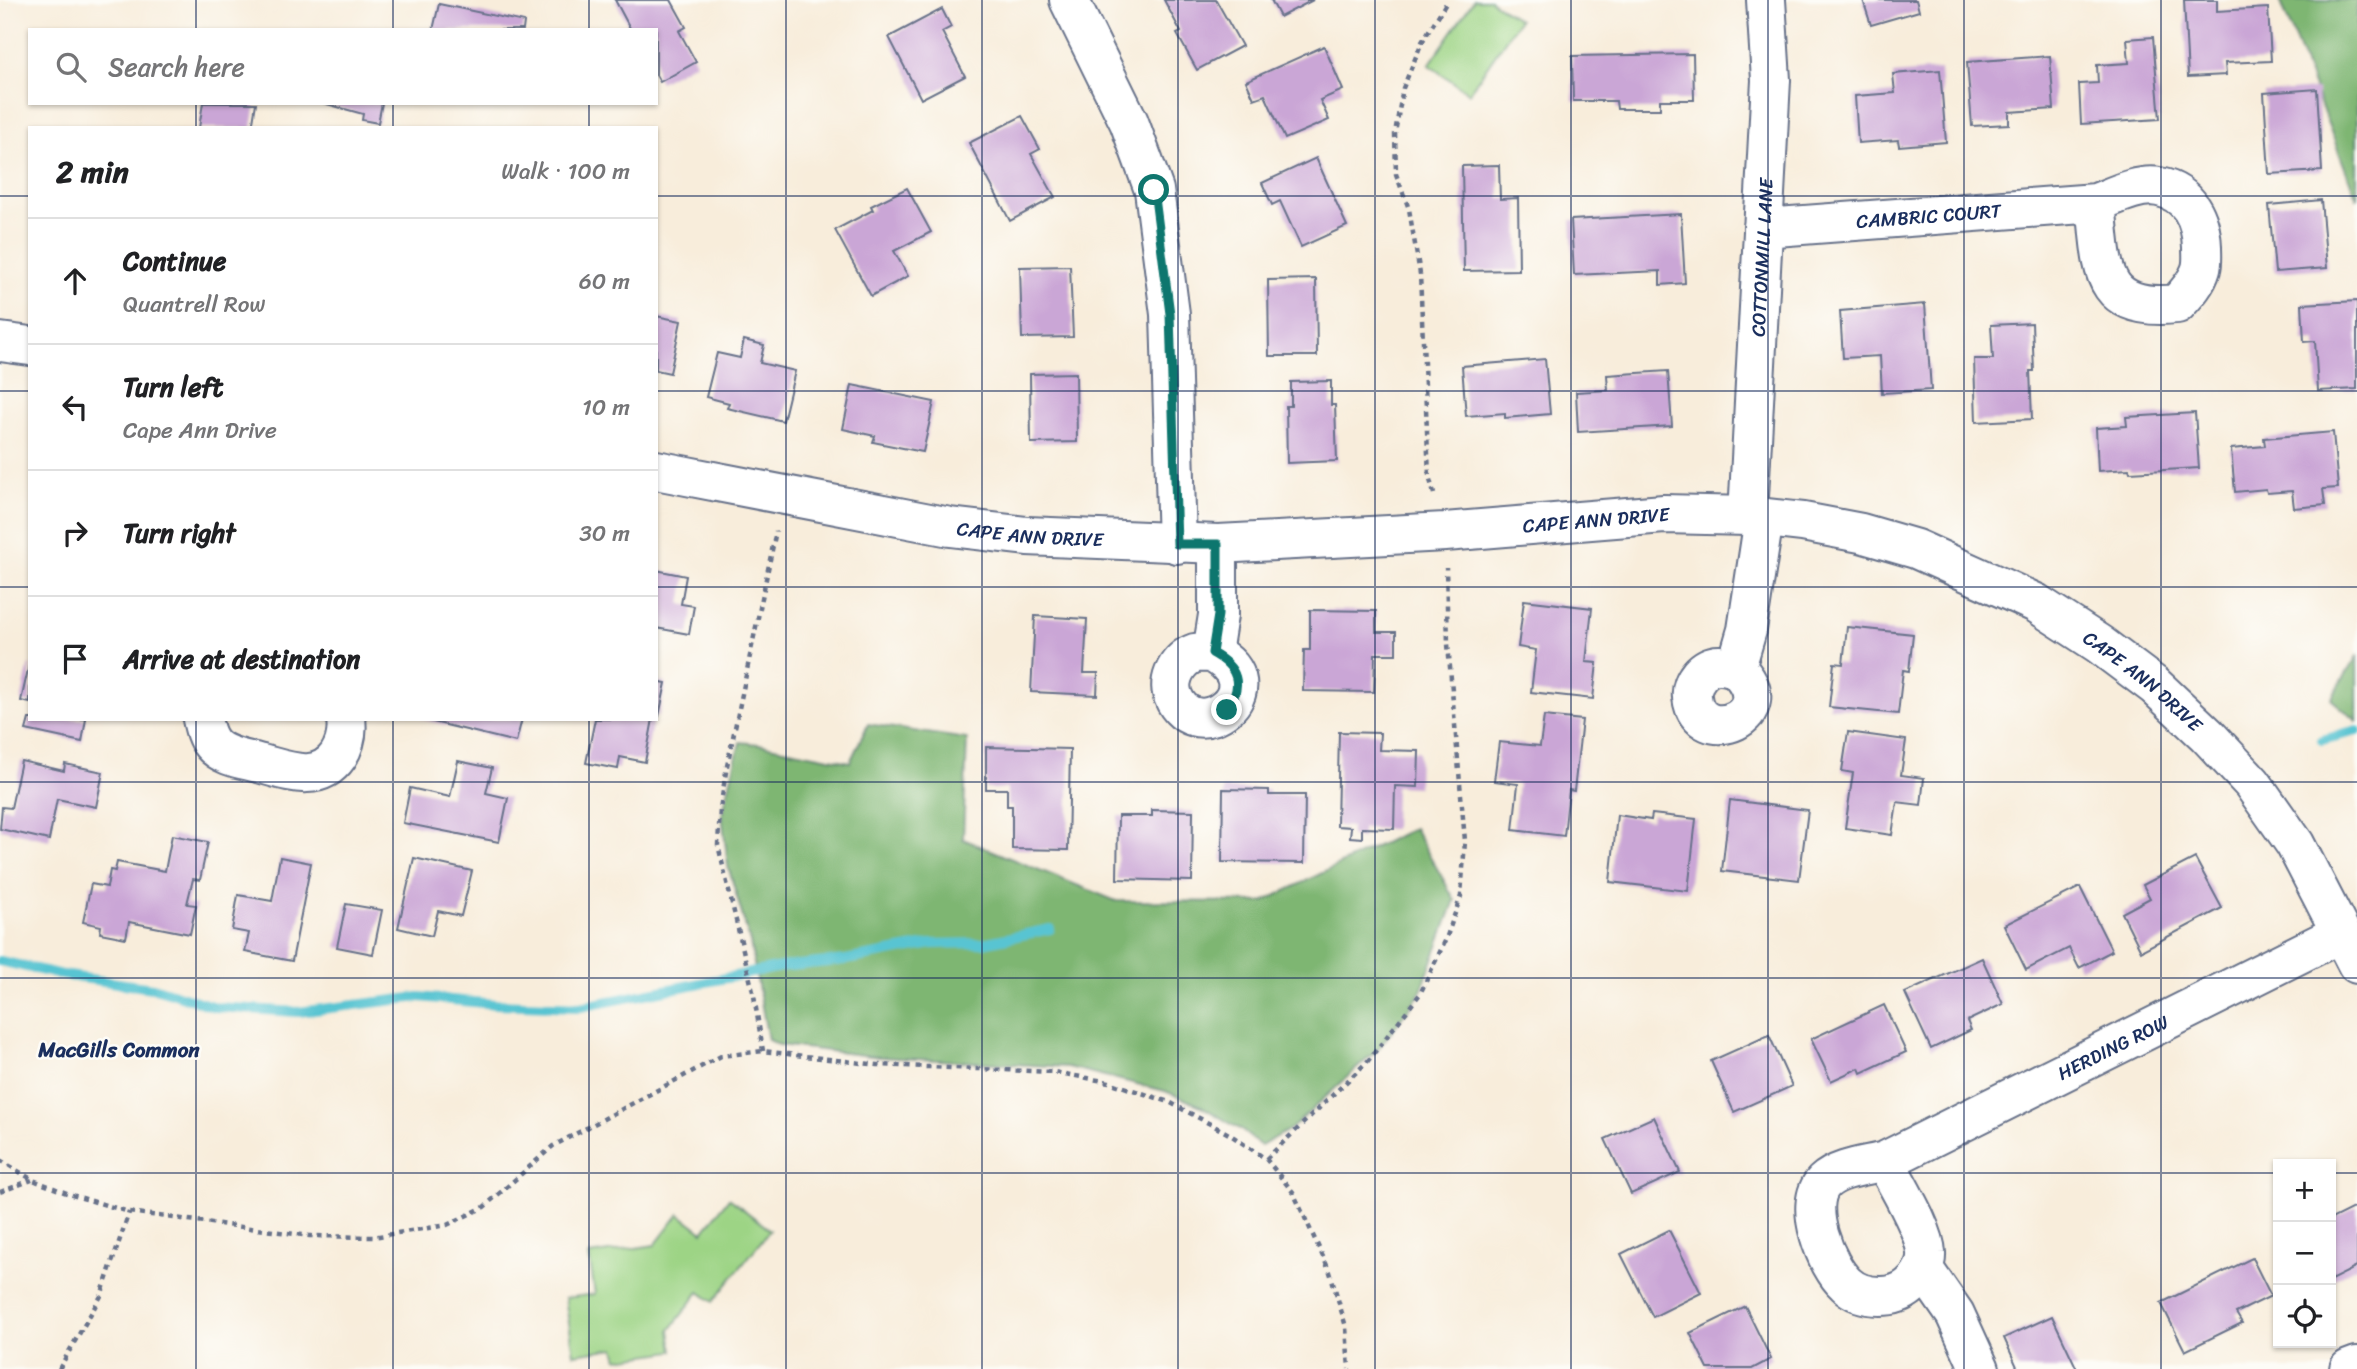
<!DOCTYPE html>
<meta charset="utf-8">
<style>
:root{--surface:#fff;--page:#f6f6f6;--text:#202124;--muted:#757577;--line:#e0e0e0}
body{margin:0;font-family:Sriracha,sans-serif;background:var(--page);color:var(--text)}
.controls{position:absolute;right:21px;bottom:21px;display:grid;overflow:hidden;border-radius:0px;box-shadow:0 2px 5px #0004}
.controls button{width:63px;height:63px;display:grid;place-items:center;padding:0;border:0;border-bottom:2px solid var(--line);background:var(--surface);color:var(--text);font:35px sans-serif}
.stop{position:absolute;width:21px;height:21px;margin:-16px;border:5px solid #0f766e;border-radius:50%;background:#fff}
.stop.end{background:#0f766e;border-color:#fff;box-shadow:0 2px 7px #0008}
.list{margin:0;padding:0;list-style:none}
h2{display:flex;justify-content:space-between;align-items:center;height:91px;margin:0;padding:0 28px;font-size:30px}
h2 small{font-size:23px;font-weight:400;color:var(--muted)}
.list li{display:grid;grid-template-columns:46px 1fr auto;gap:21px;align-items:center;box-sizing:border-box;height:126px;padding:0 28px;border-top:2px solid var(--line)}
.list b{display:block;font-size:26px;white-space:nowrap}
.list p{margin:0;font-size:23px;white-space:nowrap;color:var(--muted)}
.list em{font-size:23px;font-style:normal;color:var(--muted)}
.icon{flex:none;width:38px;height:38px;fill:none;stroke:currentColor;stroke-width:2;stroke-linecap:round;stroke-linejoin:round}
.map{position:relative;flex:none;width:2357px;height:1369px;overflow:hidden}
.search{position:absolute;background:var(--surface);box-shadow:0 2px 5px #0004;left:28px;top:28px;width:630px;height:77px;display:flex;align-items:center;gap:18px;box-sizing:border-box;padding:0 24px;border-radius:0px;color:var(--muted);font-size:26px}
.panel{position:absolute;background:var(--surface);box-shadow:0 2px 5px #0004;left:28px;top:126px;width:630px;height:595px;border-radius:0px}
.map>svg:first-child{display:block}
</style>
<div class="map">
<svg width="2357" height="1369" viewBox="0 0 2357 1369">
<rect width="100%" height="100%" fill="#fdfcf7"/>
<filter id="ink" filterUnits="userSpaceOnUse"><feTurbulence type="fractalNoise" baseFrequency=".0143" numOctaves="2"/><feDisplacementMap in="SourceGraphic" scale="14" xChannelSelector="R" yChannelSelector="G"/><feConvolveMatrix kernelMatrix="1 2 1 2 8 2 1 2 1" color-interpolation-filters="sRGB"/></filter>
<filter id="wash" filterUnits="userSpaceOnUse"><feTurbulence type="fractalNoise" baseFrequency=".00686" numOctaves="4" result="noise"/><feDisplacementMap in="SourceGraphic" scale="28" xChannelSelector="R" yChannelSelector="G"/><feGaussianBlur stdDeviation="1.57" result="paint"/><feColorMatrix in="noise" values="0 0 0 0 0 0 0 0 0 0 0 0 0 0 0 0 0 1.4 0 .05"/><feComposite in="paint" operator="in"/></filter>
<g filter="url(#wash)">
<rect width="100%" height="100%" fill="#f8eddb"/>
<g fill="#9dd485" stroke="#5c8272" stroke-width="2">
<path d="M1474,0H1490L1519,20L1469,93L1429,65Z"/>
<path d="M729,1198L770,1230L713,1302L699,1292L670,1330L673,1351L618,1359L615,1348L574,1354L565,1298L595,1294L589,1255L655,1245L679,1214L703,1232Z"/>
</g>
<g fill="#7eb672" stroke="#4c7268" stroke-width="2">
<path d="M2280,0H2357V199Z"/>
<path d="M2357,656V721L2331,699Z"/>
<path d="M868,724L967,739L963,839L1116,901L1263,902L1414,828L1455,900L1420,994L1378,1049L1292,1128L1261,1146L1241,1130L1201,1106L1165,1091L1068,1067L879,1057L779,1045L768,1040L750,942L728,866L722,815L740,742L759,744L850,762Z"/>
</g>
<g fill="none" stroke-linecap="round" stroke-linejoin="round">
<g stroke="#59c4d2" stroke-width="10">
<path d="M2322,740L2357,731"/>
<path d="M0,961L62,975L159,989L215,1007L298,1012L419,997L495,1004L580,1007L781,967L846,960L932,944L983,943L1050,929"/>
</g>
</g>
<g id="blocks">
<g fill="#caa6d6">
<path d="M615,0H671L686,27L679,31L696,62L660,82L656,75V30H631Z"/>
<path d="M1164,0H1216L1242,46L1197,70L1177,34L1181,32Z"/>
<path d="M1271,0H1313L1280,17Z"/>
<path d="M1863,0H1916L1919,11L1871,25Z"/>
<path d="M2184,0H2217V11L2268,8L2271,61L2225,63L2226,75L2188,77Z"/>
<path d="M439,4L524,22L523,30H433Z"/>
<path d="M942,9L951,27L942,32L965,76L921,99L889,37Z"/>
<path d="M2153,37L2160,119L2081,124L2079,84L2098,83L2097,65L2129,63L2127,39Z"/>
<path d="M1324,46L1343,90L1320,100L1329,120L1285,139L1265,95L1254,99L1246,81Z"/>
<path d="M1693,54L1694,100H1660V109H1617L1616,101H1573L1572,56Z"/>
<path d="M2050,56L2054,109L2009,112V124L1972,126L1967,62Z"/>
<path d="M1940,70L1946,142L1899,146L1898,140L1858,143L1855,96L1895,93L1893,74Z"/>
<path d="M2317,89L2322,171L2269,174L2264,93Z"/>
<path d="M203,103H256L252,128H199Z"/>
<path d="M323,103H382L378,123L362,120L363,114Z"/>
<path d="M1022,116L1040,149L1031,154L1055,197L1010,221L969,143Z"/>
<path d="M1316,158L1347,226L1301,247L1280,201L1272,205L1262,183Z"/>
<path d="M1499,165L1500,199L1518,198L1519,270L1464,271L1462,166Z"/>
<path d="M907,188L931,232L894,251L908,276L871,296L835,230L873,210L871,206Z"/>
<path d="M2321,200L2327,268L2275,272L2269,205Z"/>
<path d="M1681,214L1685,283L1660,285V271L1574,275L1571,220Z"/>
<path d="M1070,266L1073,337L1022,338L1020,267Z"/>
<path d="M1316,279L1317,356H1269L1268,280Z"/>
<path d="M2357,301V389L2318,391L2315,341L2304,342L2302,304Z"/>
<path d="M1925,304L1931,390L1882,393L1880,356L1843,358L1840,311Z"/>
<path d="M656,316L681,321L670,373L656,370Z"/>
<path d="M2032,323L2034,371H2030L2032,419L1976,422L1974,359H1993L1991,325Z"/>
<path d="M744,340L764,345L760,363L795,371L783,421L727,408L729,403L706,397L717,353L740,358Z"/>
<path d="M1545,359L1550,414L1505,418V413L1466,416L1462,366Z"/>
<path d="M1668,371L1672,426L1578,432L1576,392L1608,390L1607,375Z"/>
<path d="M1076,373L1077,442L1031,443L1030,374Z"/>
<path d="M1331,381V405H1335L1337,461L1287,463L1286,406H1291V382Z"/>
<path d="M852,385L934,402L923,452L873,442L875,436L843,429Z"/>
<path d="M2195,413L2199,468L2130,472L2129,469L2098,471L2096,428L2127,426L2126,417Z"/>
<path d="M2333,432L2338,488L2323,489L2325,505L2294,508L2292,491L2267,493L2266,489L2235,492L2231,449L2265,446L2264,438Z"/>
<path d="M656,570L686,576L681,604L694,606L689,634L656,628Z"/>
<path d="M1524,600L1592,608L1586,662L1597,663L1593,699L1531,692L1536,650L1518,647Z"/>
<path d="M1310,610L1376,611V632H1396V654H1375L1374,692L1303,691L1304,650H1310Z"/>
<path d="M1035,616L1087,619L1084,673H1098L1097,695L1031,692Z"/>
<path d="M1847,627L1913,634L1909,671L1903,670L1898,714L1829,707L1834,663L1843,664Z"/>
<path d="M29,665H30V703L21,701Z"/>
<path d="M656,681L666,683L659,716L656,715Z"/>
<path d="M1544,716L1582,720L1574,791L1569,790L1564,836L1513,830L1518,784L1494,781L1499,742L1540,746Z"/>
<path d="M29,719H86L82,742L26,730Z"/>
<path d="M421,719H522L516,742Z"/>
<path d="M595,719H653L645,762L620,757L618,769L586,763Z"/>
<path d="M1339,732L1380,733L1379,750L1419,751L1418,787L1395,786L1394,829L1362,828V838L1350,837L1351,827L1337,826Z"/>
<path d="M1848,732L1906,740L1901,775L1924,778L1921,805L1897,802L1892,835L1845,828L1853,773L1842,771Z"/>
<path d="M986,747L1070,749L1068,850L1012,849V806H1007V789H986Z"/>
<path d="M21,761L64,771L65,764L103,772L96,807L57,799L49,840L0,829L2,807L11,808Z"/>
<path d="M458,761L492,768L486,793L508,798L499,842L403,823L410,788L450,797Z"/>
<path d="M1223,789L1269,790V795H1305L1304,863L1222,862Z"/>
<path d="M1730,800L1808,810L1799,880L1722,871Z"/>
<path d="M1152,810L1193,811L1192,881L1117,879L1118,816H1152Z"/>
<path d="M1652,814L1696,819L1688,891L1610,882L1617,815L1651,820Z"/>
<path d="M172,835L208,842L200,880L193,879L187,904L196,905L190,934L129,922L126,938L100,933L101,926L83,922L91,884L107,887L110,870L115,871L117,862L165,871Z"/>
<path d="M280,857L311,863L292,961L245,952L249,933L232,930L238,895L272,901Z"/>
<path d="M414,858L472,871L461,916L438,911L432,936L398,928Z"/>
<path d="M2195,858L2222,908L2141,951L2122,913L2150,898L2143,885Z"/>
<path d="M2080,887L2112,951L2079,968L2069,948L2026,970L2004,925Z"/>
<path d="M346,904L382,910L373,954L337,947Z"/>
<path d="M1982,958L2003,1004L1967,1021L1971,1030L1931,1049L1905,993Z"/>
<path d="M1884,1005L1906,1052L1861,1073L1859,1068L1831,1081L1811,1039Z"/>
<path d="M1769,1035L1792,1086L1734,1112L1711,1061Z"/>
<path d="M1654,1117L1680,1172L1631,1194L1605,1139Z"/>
<path d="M2357,1206V1267L2331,1280V1219Z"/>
<path d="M1669,1230L1701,1293L1653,1317L1621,1254Z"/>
<path d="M2252,1258L2271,1296L2236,1313L2242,1323L2185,1351L2161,1303Z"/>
<path d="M1745,1306L1771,1359L1752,1369H1708L1690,1333Z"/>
<path d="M2052,1316L2077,1369H2018L2004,1338Z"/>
</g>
</g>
</g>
<g filter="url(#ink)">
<use href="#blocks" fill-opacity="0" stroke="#68728a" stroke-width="2"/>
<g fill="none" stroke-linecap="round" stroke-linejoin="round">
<defs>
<g id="minor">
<path d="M1069,0L1129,122L1154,190L1170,314L1177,544"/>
<path id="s1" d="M1763,228L2096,203C2114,196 2139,183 2159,187C2189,193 2201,219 2202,247C2202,254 2203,262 2201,269C2197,283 2186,294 2177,304C2096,313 2103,264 2096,203"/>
<path d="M0,342L30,346"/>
<path id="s2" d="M656,470L950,527L1027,536L1218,544L1445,532L1664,514L1748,516L1803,522L1861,533L1916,549L2036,603L2099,644L2155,686L2207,735L2252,783L2295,844L2357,964"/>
<path id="s3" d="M1748,516L1771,80L1766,0"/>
<path d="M1212,653C1279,688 1195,751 1173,696C1167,679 1178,659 1195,653C1200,652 1207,653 1212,653L1218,615V544"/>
<path d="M1736,668C1786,716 1698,751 1692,697C1690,682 1704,664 1720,665C1725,665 1731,667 1736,668L1747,630L1764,518"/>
<path d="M202,719C204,728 206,737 212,744C223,757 243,759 258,763C286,770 318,785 338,756C345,745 348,733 346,719"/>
<path id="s4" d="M1885,1161C1896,1184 1925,1229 1926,1253C1927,1266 1919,1278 1910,1286C1902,1293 1891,1296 1880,1296C1868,1296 1855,1293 1846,1284C1826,1266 1802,1205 1824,1182C1839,1168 1866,1166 1885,1161L2341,933"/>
<path d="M1923,1268L1955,1314L1980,1369"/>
<path d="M2349,1369L2357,1366"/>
</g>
</defs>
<use href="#minor" stroke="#68728a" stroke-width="42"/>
<g stroke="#68728a" stroke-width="4.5" stroke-dasharray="5 5" stroke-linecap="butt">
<path d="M1434,494L1429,476L1420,274L1409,209L1396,174L1395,133L1403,88L1422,42L1448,0"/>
<path d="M763,1051L754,996L718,845L720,809L727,766L776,531"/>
<path d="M1266,1159L1367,1062L1420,994L1446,939L1461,896L1465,841L1448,644L1446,568"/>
<path d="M0,1160L33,1180L72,1195L129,1212L310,1236L373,1237L447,1225L484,1207L553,1146L721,1056L763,1051L878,1065L1054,1072L1109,1082L1169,1102L1229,1134L1266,1159L1293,1192L1330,1272L1346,1327L1349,1369"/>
<path d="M0,1192L32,1180"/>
<path d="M59,1369L101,1296L129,1212"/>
</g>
<use href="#minor" stroke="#fff" stroke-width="38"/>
</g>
</g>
<g fill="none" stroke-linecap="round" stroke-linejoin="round" filter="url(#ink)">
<path stroke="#0f766e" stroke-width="9" d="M1154,190L1170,314L1177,544H1218V615L1212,653C1238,667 1244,684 1227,710"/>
</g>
<path fill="none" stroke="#1b2f5e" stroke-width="2" stroke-opacity="0.55" d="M196,0V30M393,0V30M589,0V30M786,0V1369M982,0V1369M1178,0V1369M1375,0V1369M1571,0V1369M1768,0V1369M1964,0V1369M2161,0V1369M196,103V128M393,103V128M589,103V128M0,196H30M656,196H2357M0,391H30M656,391H2357M0,587H30M656,587H2357M196,719V1369M393,719V1369M589,719V1369M0,782H2357M0,978H2357M0,1173H2278M2331,1173H2357"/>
<g text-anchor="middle" stroke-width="5" stroke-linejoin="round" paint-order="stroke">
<g font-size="19" fill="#1b2f5e" stroke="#fdfcf7">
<text dy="7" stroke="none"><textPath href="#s1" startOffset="166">CAMBRIC COURT</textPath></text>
<text dy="7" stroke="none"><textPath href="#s3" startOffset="259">COTTONMILL LANE</textPath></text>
<text dy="7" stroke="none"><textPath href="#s2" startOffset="947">CAPE ANN DRIVE</textPath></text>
<text dy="7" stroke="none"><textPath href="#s2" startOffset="380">CAPE ANN DRIVE</textPath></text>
<text dy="7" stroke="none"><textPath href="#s2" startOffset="1535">CAPE ANN DRIVE</textPath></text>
<text dy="7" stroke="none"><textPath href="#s4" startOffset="640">HERDING ROW</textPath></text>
</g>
<g font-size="21" font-weight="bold" fill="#1b2f5e" stroke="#fdfcf7">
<text x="119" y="1057">MacGills Common</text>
</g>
</g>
</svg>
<div class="controls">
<button>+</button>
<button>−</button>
<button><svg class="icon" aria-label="locate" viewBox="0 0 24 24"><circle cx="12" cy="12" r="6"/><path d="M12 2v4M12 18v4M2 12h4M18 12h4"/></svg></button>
</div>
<div class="stop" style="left:1154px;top:190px"></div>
<div class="stop end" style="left:1227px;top:710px"></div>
<div class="search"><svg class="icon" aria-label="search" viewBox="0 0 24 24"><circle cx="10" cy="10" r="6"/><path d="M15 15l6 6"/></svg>Search here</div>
<section class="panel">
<h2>2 min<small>Walk · 100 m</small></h2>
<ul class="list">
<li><svg class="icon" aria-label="ahead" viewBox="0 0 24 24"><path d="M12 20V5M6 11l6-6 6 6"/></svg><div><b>Continue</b><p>Quantrell Row</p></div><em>60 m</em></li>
<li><svg class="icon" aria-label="left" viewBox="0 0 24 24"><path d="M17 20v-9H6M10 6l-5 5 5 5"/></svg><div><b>Turn left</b><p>Cape Ann Drive</p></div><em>10 m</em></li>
<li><svg class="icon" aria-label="right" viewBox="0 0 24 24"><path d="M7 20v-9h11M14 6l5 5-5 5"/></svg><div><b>Turn right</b></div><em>30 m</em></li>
<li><svg class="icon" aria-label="arrive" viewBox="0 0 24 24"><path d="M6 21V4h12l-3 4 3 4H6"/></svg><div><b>Arrive at destination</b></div></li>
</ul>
</section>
</div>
